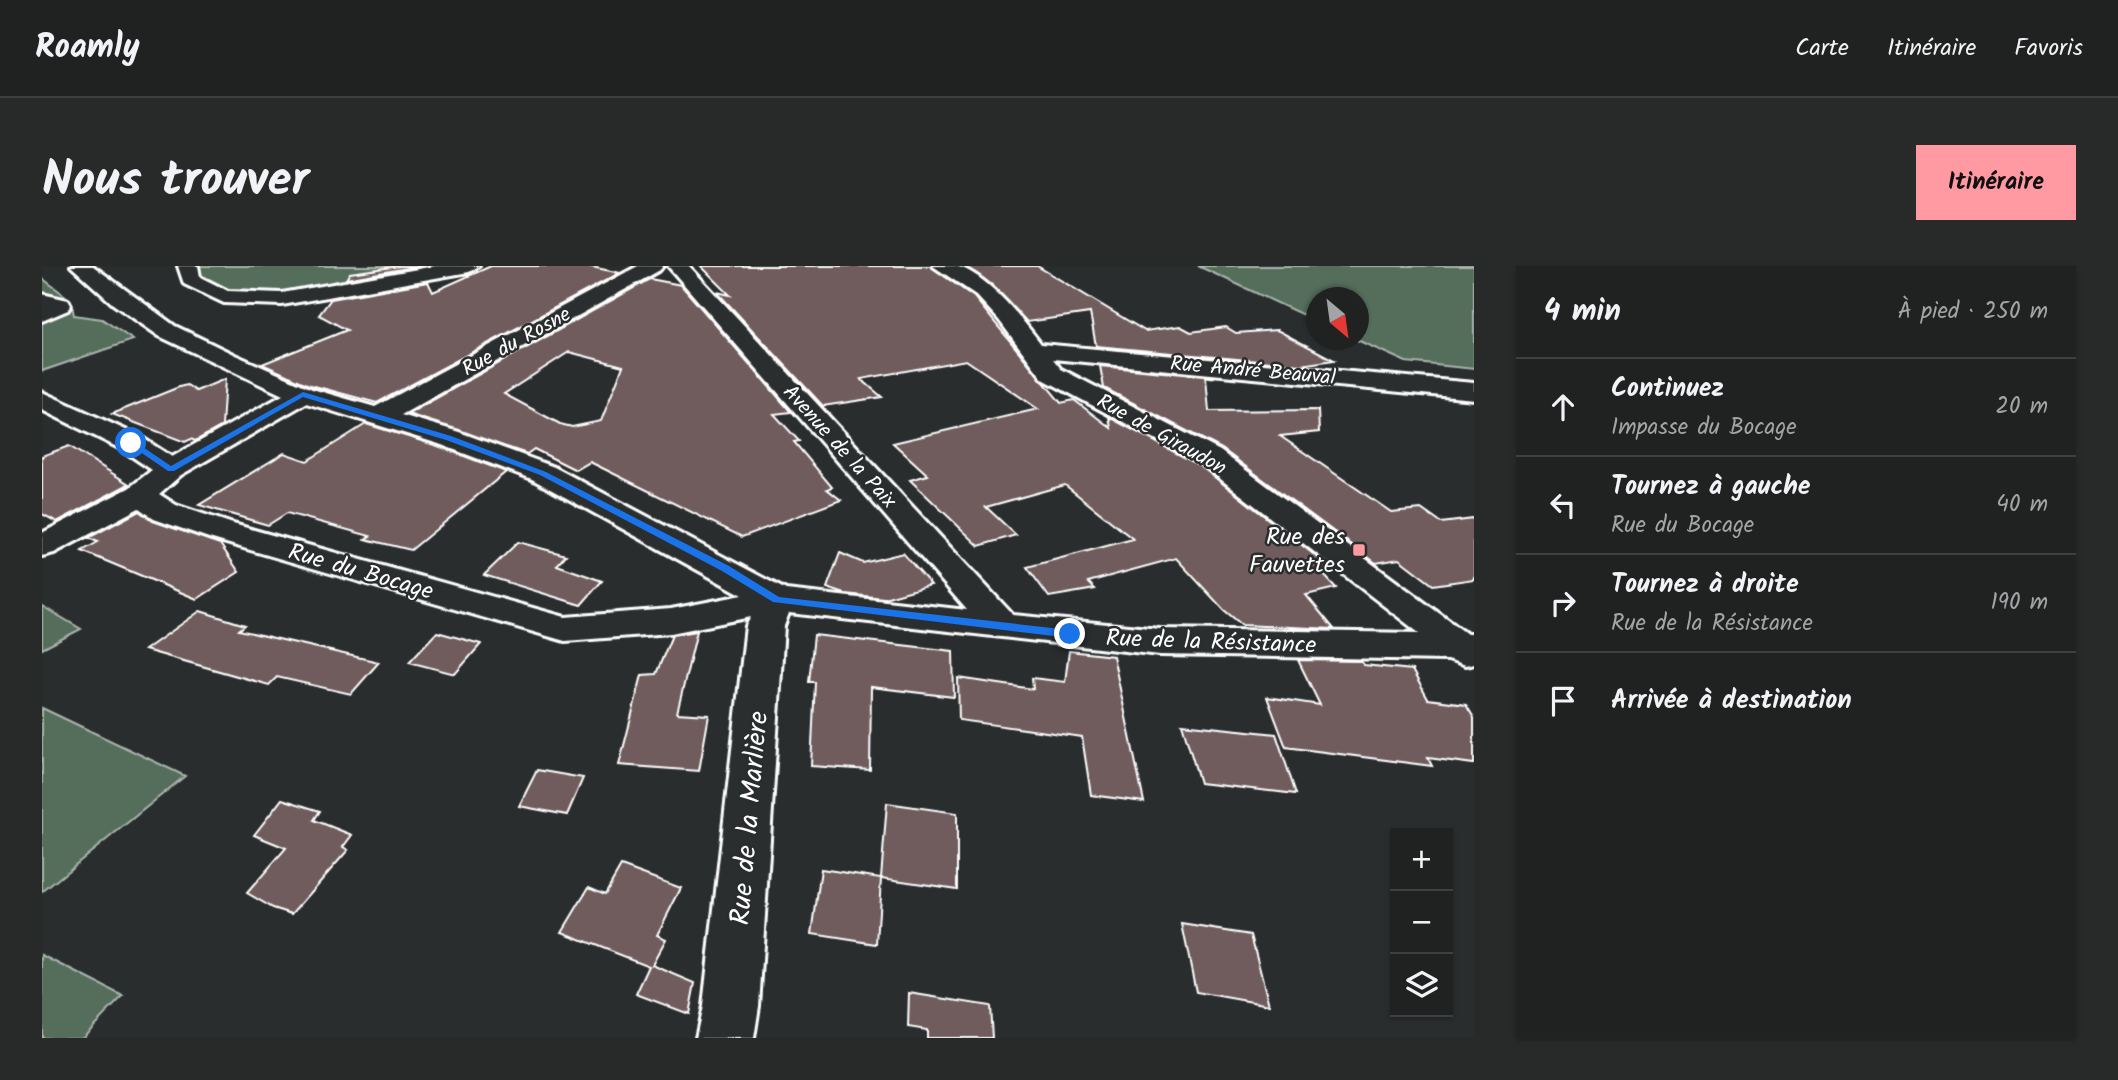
<!DOCTYPE html>
<html lang="fr">
<meta charset="utf-8">
<style>
:root{--surface:#202222;--page:#282a2a;--text:#f1f3f6;--muted:#a2a4a5;--line:#3d3f40;--accent:#ff9aa2}
body{margin:0;font-family:Kalam,sans-serif;background:var(--page);color:var(--text)}
.controls{position:absolute;right:21px;bottom:21px;display:grid;overflow:hidden;border-radius:0px;box-shadow:0 2px 5px #0004}
.controls button{width:63px;height:63px;display:grid;place-items:center;padding:0;border:0;border-bottom:2px solid var(--line);background:var(--surface);color:var(--text);font:35px sans-serif}
.compass{position:absolute;left:1264px;top:21px;width:63px;height:63px;border-radius:50%;background:var(--surface);box-shadow:0 2px 5px #0004;rotate:151deg}
.stop{position:absolute;width:21px;height:21px;margin:-16px;border:5px solid #1a73e8;border-radius:50%;background:#fff}
.stop.end{background:#1a73e8;border-color:#fff;box-shadow:0 2px 7px #0008}
.list{margin:0;padding:0;list-style:none}
h2{display:flex;justify-content:space-between;align-items:center;height:91px;margin:0;padding:0 28px;font-size:30px}
h2 small{font-size:23px;font-weight:400;color:var(--muted)}
.list li{display:grid;grid-template-columns:46px 1fr auto;gap:21px;align-items:center;box-sizing:border-box;height:98px;padding:0 28px;border-top:2px solid var(--line)}
.list b{display:block;font-size:26px;white-space:nowrap}
.list p{margin:0;font-size:23px;white-space:nowrap;color:var(--muted)}
.list em{font-size:23px;font-style:normal;color:var(--muted)}
.icon{flex:none;width:38px;height:38px;fill:none;stroke:currentColor;stroke-width:2;stroke-linecap:round;stroke-linejoin:round}
.map{position:relative;flex:none;width:1432px;height:772px;overflow:hidden;border-radius:0px}
header{display:flex;align-items:center;gap:42px;box-sizing:border-box;height:98px;padding:0 35px;background:var(--surface);border-bottom:2px solid var(--line)}
header strong{font-size:33px}
nav{display:flex;gap:38px;margin-inline-start:auto;font-size:24px}
.intro{display:flex;align-items:center;justify-content:space-between;box-sizing:border-box;height:168px;padding:0 42px}
h1{margin:0;font-size:49px}
.button{padding:18px 32px;border-radius:0px;background:var(--accent);color:#111;font-size:24px;font-weight:700}
main{display:flex;gap:42px;padding:0 42px}
aside{flex:1;background:var(--surface);border-radius:0px;box-shadow:0 2px 5px #0004}
.map>svg:first-child{display:block}
</style>
<header>
<strong>Roamly</strong>
<nav><a>Carte</a><a>Itinéraire</a><a>Favoris</a></nav>
</header>
<div class="intro"><h1>Nous trouver</h1><a class="button">Itinéraire</a></div>
<main>
<div class="map">
<svg width="1432" height="772" viewBox="0 0 1432 772">
<rect width="100%" height="100%" fill="#2a2d2e"/>
<filter id="ink" filterUnits="userSpaceOnUse"><feTurbulence type="fractalNoise" baseFrequency=".0143" numOctaves="2"/><feDisplacementMap in="SourceGraphic" scale="14" xChannelSelector="R" yChannelSelector="G"/><feConvolveMatrix kernelMatrix="1 2 1 2 8 2 1 2 1" color-interpolation-filters="sRGB"/></filter>
<g filter="url(#ink)">
<g fill="#546e5c" stroke="#aab6ae" stroke-width="2">
<path d="M146,0H427L240,33L182,31L149,14Z"/>
<path d="M1156,0H1432V103L1364,96L1315,74L1316,32H1274V55Z"/>
<path d="M0,12L29,34L32,49L60,53L91,74L0,105Z"/>
<path d="M0,340L39,363L0,383Z"/>
<path d="M0,442L143,510L0,626Z"/>
<path d="M0,689L81,730L40,772H0Z"/>
</g>
<g fill="#6f5c5c" stroke="#fff" stroke-width="2" fill-rule="evenodd">
<path d="M358,0H377L304,13L308,7Z"/>
<path d="M449,0H545L578,7L335,137L265,118L220,98L305,64L277,49L289,33L386,16L391,26Z"/>
<path d="M659,0H888L932,31L1019,137L1032,134L1069,162L1067,151L1157,199L1293,305L1280,307L1294,322L1264,329L1292,363L1200,359L1182,344L1134,292L1046,316L1053,323L1007,331L985,301L1091,273L1023,219L944,241L974,269L937,280L868,214L886,209L851,177L996,143L924,94L819,113L840,131L781,140L675,26L688,29Z"/>
<path d="M921,0H995L1103,65L1138,60L1149,66L1184,61L1194,67L1235,64L1292,94L1259,99L1054,80L1048,47L985,56L950,19Z"/>
<path d="M608,13L639,19L749,146L732,148L757,175L752,176L790,221L785,223L799,234L700,271L548,196L534,204L492,183L485,188L366,148ZM527,86L581,100L559,155L530,161L518,158L462,128Z"/>
<path d="M1058,100L1173,111L1164,112L1167,145L1276,144L1277,166L1238,170L1349,246L1379,243L1399,257L1432,253V313L1391,319L1357,293L1334,297L1180,183L1062,122Z"/>
<path d="M183,113L180,160L153,175L149,173L143,176L70,148L137,121L145,119L154,125Z"/>
<path d="M324,158L396,180L464,206L369,284L323,273L328,270L245,247L226,259L157,239L242,187L265,195Z"/>
<path d="M27,180L87,218L15,256L0,248V190Z"/>
<path d="M97,245L111,255L178,278L197,306L155,333L40,285L56,276L46,272Z"/>
<path d="M476,276L524,289L515,299L560,315L539,339L442,309Z"/>
<path d="M798,287L821,297L861,287L889,319L842,332L803,328L785,322Z"/>
<path d="M158,345L203,359L197,364L337,396L309,428L235,411L227,419L103,384Z"/>
<path d="M655,365L635,447L667,449L657,505L577,499L600,409L614,408L630,369Z"/>
<path d="M395,366L439,378L413,408L367,396Z"/>
<path d="M772,369L911,385L912,431L829,421L828,504L769,500L773,416H767Z"/>
<path d="M1027,385L1071,390L1102,536L1049,529L1040,471L917,454L916,412L991,423L990,412L1023,416Z"/>
<path d="M1256,394L1319,395L1322,399L1370,404L1386,433L1424,438L1432,451V498L1386,492L1390,500L1244,481L1225,431L1278,439Z"/>
<path d="M1140,458L1234,468L1254,528L1158,517Z"/>
<path d="M495,504L541,512L525,549L477,540Z"/>
<path d="M240,533L278,545L272,554L310,569L301,581L306,584L250,648L231,642L205,627L244,582L212,569Z"/>
<path d="M845,537L915,547V623L839,612Z"/>
<path d="M579,600L639,622L615,669L624,673L610,699L653,717L647,748L594,728L607,700L520,666L547,621L563,628Z"/>
<path d="M779,603L839,612L835,678L770,668Z"/>
<path d="M1140,658L1209,669L1227,739L1154,726Z"/>
<path d="M867,727L948,740L950,772H885V764L866,761Z"/>
</g>
<g fill="none" stroke-linecap="round" stroke-linejoin="round">
<defs>
<g id="minor">
<path d="M29,0H51L133,60L193,89L270,123L333,141L596,0H621L618,4L359,149L417,166L512,201L744,324L925,344L626,0H647L971,349L1118,363L1377,367L1158,197L1001,113L957,54L934,29L891,0C898,0 907,0 913,0C943,6 981,54 999,78L1432,117V133L1011,93L1019,103L1178,185L1425,368H1432V398L1423,400L1406,394L1118,389L747,347L742,360L717,740L712,772H654L661,740L704,360L709,351L629,367L523,375L167,272L112,253L97,242L12,287L0,290V267L87,222L110,204L79,183L0,144V126L99,171L130,191L241,129L117,70L71,38ZM264,137L397,178L490,213L701,329L629,343L523,351L191,258L134,239L117,228L139,209Z"/>
<path d="M136,0H156L158,11L186,25L240,27L393,0H437L427,6L240,39L182,37L142,18Z"/>
<path d="M0,28L26,34L29,39L26,44L0,55Z"/>
</g>
</defs>
<use href="#minor" stroke="#fff" stroke-width="6"/>
<use href="#minor" fill="#2a2d2e" fill-rule="evenodd"/>
</g>
</g>
<path fill="#1a73e8" d="M261,126L409,170L504,206L687,300L737,331L1028,364L1034,368L1028,372L731,336L680,305L498,209L404,174L261,131L132,205H126L85,177L92,175L129,200Z"/>
<rect fill="#ff9aa2" stroke="#2a2d2e" stroke-width="2.5" x="1310" y="277" width="14" height="14" rx="3.5"/>
<g text-anchor="middle" stroke-width="5" stroke-linejoin="round" paint-order="stroke">
<g font-size="21" fill="#fff" stroke="#2a2d2e">
<text transform="translate(474 75) rotate(-29)" y="7">Rue du Rosne</text>
<text transform="translate(1211 104) rotate(5)" y="7">Rue André Beauval</text>
<text transform="translate(1120 168) rotate(29)" y="7">Rue de Giraudon</text>
<text transform="translate(798 180) rotate(48)" y="7">Avenue de la Paix</text>
</g>
<g font-size="24" fill="#fff" stroke="#2a2d2e" text-anchor="end">
<text x="1303" y="278">Rue des<tspan x="1303" dy="28">Fauvettes</tspan></text>
</g>
<g font-size="24" fill="#fff" stroke="#2a2d2e">
<text transform="translate(319 305) rotate(16)" y="8">Rue du Bocage</text>
<text transform="translate(1169 375) rotate(2)" y="8">Rue de la Résistance</text>
</g>
<g font-size="28" fill="#fff" stroke="#2a2d2e">
<text transform="translate(706 552) rotate(-85)" y="10">Rue de la Marlière</text>
</g>
</g>
</svg>
<div class="controls">
<button>+</button>
<button>−</button>
<button><svg class="icon" aria-label="layers" viewBox="0 0 24 24"><path d="M12 4l9 5-9 5-9-5zM3 14l9 5 9-5"/></svg></button>
</div>
<svg class="compass" viewBox="-18 -18 36 36"><path d="M0-13l5 13h-10z" fill="#e53935"/><path d="M0 13l5-13h-10z" fill="#a2a4a5"/></svg>
<div class="stop" style="left:89px;top:177px"></div>
<div class="stop end" style="left:1028px;top:368px"></div>
</div>
<aside>
<h2>4 min<small>À pied · 250 m</small></h2>
<ul class="list">
<li><svg class="icon" aria-label="ahead" viewBox="0 0 24 24"><path d="M12 20V5M6 11l6-6 6 6"/></svg><div><b>Continuez</b><p>Impasse du Bocage</p></div><em>20 m</em></li>
<li><svg class="icon" aria-label="left" viewBox="0 0 24 24"><path d="M17 20v-9H6M10 6l-5 5 5 5"/></svg><div><b>Tournez à gauche</b><p>Rue du Bocage</p></div><em>40 m</em></li>
<li><svg class="icon" aria-label="right" viewBox="0 0 24 24"><path d="M7 20v-9h11M14 6l5 5-5 5"/></svg><div><b>Tournez à droite</b><p>Rue de la Résistance</p></div><em>190 m</em></li>
<li><svg class="icon" aria-label="arrive" viewBox="0 0 24 24"><path d="M6 21V4h12l-3 4 3 4H6"/></svg><div><b>Arrivée à destination</b></div></li>
</ul>
</aside>
</main>
